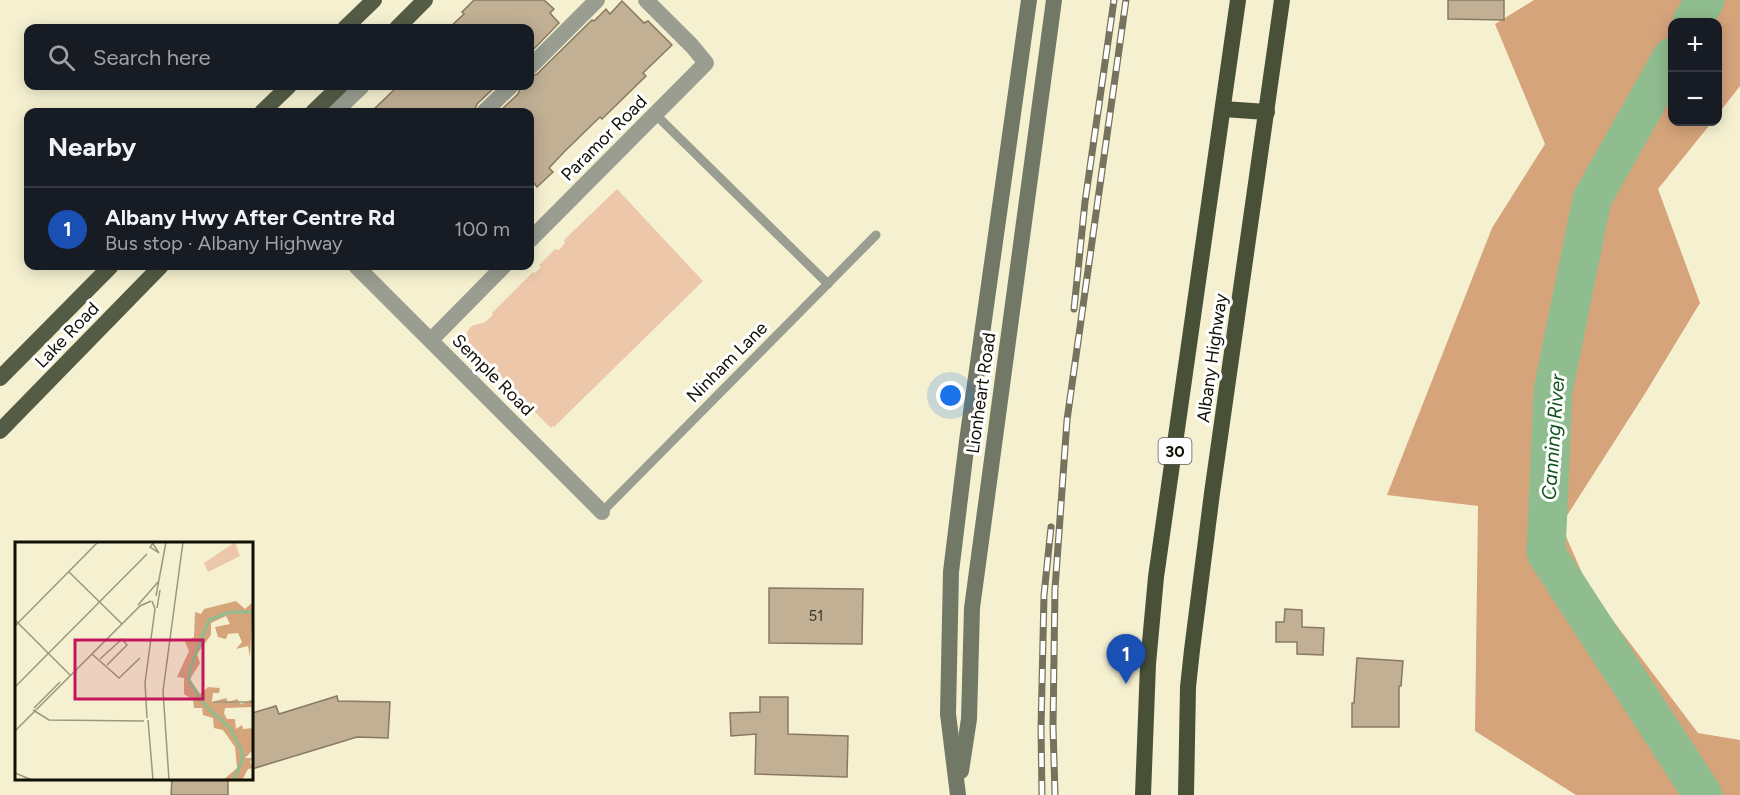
<!DOCTYPE html>
<meta charset="utf-8">
<style>
:root{--surface:#171b24;--page:#20242c;--text:#f1f3f6;--muted:#9ea1a6;--line:#363941;--accent:#2563eb}
body{margin:0;font-family:Figtree,sans-serif;background:var(--page);color:var(--text)}
.controls{position:absolute;right:18px;top:18px;display:grid;overflow:hidden;border-radius:12px;box-shadow:0 3px 15px #0003}
.controls button{width:54px;height:54px;display:grid;place-items:center;padding:0;border:0;border-bottom:2px solid var(--line);background:var(--surface);color:var(--text);font:30px sans-serif}
.you{position:absolute;left:951px;top:396px;width:21px;height:21px;margin:-15px;border:4px solid #fff;border-radius:50%;background:#1a73e8;box-shadow:0 0 0 9px #1a73e833}
.badge{display:grid;place-items:center;width:39px;height:39px;border-radius:50%;background:var(--accent);color:#fff;font-size:20px;font-weight:700}
.pin{position:absolute;translate:-50% -50px;filter:drop-shadow(0 2px 3px #0008)}
.pin::after{content:'';position:absolute;top:32px;width:21px;height:18px;background:inherit;clip-path:polygon(0 0,100% 0,50% 100%)}
.list{margin:0;padding:0;list-style:none}
h2{display:flex;justify-content:space-between;align-items:center;height:78px;margin:0;padding:0 24px;font-size:26px}
h2 small{font-size:20px;font-weight:400;color:var(--muted)}
.list li{display:grid;grid-template-columns:39px 1fr auto;gap:18px;align-items:center;box-sizing:border-box;height:84px;padding:0 24px;border-top:2px solid var(--line)}
.list b{display:block;font-size:22px;white-space:nowrap}
.list p{margin:0;font-size:20px;white-space:nowrap;color:var(--muted)}
.list em{font-size:20px;font-style:normal;color:var(--muted)}
.icon{flex:none;width:33px;height:33px;fill:none;stroke:currentColor;stroke-width:2;stroke-linecap:round;stroke-linejoin:round}
.map{position:relative;flex:none;width:1740px;height:795px;overflow:hidden}
.search{position:absolute;background:var(--surface);box-shadow:0 3px 15px #0003;left:24px;top:24px;width:510px;height:66px;display:flex;align-items:center;gap:15px;box-sizing:border-box;padding:0 21px;border-radius:12px;color:var(--muted);font-size:22px}
.panel{position:absolute;background:var(--surface);box-shadow:0 3px 15px #0003;left:24px;top:108px;width:510px;height:162px;border-radius:12px}
.map>svg:first-child{display:block}
</style>
<div class="map">
<svg width="1740" height="795" viewBox="0 0 1740 795">
<rect width="100%" height="100%" fill="#f5f1d0"/>
<path fill="#ecc7aa" d="M617,189L703,281L554,427L553,426L551,428L514,391L515,389L508,382H506L496,370H485C477,361 456,338 472,326C475,324 481,324 485,322C488,320 490,317 493,315L492,313L533,272L535,273L541,267L539,265L555,249L559,250L565,243L564,240Z"/>
<path fill="#d6a47b" d="M1534,0H1740V86L1718,114V22H1672V122H1712L1658,189L1700,303L1646,392L1561,525L1589,589L1698,733L1740,740V795H1576L1475,731L1478,506L1387,495L1492,228L1545,144L1495,24Z"/>
<g fill="none" stroke-linecap="round" stroke-linejoin="round">
<g stroke="#8fbd8f" stroke-width="39">
<path d="M1692,22L1705,0"/>
<path d="M1672,57L1592,199L1553,391L1546,553L1703,795"/>
</g>
</g>
<g fill="#c1b094" stroke="#89795f" stroke-width="1.5">
<path d="M474,0H544L554,9L550,13L559,23L530,53V28H449L464,14L462,12Z"/>
<path d="M1448,0H1504V20L1448,19Z"/>
<path d="M622,1L644,23L648,21L672,45L643,73L646,76L602,119L600,117L564,152L549,168L553,172L537,187L530,178V112H499L518,94L521,86H530V77L537,74L592,20L594,21L606,9L610,14Z"/>
<path d="M398,86H496L477,104L474,112H371Z"/>
<path d="M769,588L863,589L862,644L769,643Z"/>
<path d="M1285,609L1302,610V627L1324,628L1323,655L1297,654V642H1276V622H1284Z"/>
<path d="M1357,658L1403,661L1401,686H1399V727H1352V703H1354Z"/>
<path d="M337,696L338,701L390,702L388,738L357,737L252,769V713L276,706L279,714Z"/>
<path d="M760,697H788V734L848,736L847,777L755,774L756,734L731,736L730,713L760,712Z"/>
<path d="M172,778H228V795H171Z"/>
</g>
<g fill="none" stroke-linecap="round" stroke-linejoin="round">
<g stroke="#9a9e91" stroke-width="9">
<path d="M655,114L828,284"/>
<path d="M602,512L876,235"/>
</g>
<g stroke="#9a9e91" stroke-width="16">
<path d="M530,67L597,0"/>
<path d="M335,112L362,86"/>
<path d="M484,112L511,86"/>
<path d="M530,240L706,63L692,46L646,0"/>
<path d="M356,266L602,512"/>
<path d="M431,340L504,266"/>
</g>
<g stroke="#717865" stroke-width="16">
<path d="M961,771L969,719L972,608L1054,0"/>
<path d="M958,795L948,714L951,572L967,441L1029,0"/>
</g>
<g stroke="#545c46" stroke-width="16">
<path d="M345,28L374,0"/>
<path d="M397,28L425,0"/>
<path d="M262,112L289,86"/>
<path d="M313,112L340,86"/>
<path d="M0,378L111,266"/>
<path d="M0,431L161,266"/>
</g>
<g stroke="#485038" stroke-width="16">
<path d="M1223,109L1267,112"/>
<path d="M1143,795L1148,664L1156,577L1238,0"/>
<path d="M1186,795L1188,687L1192,650L1212,493L1282,0"/>
</g>
<defs>
<g id="rail">
<path d="M1074,309L1085,202L1114,0"/>
<path d="M1042,795L1041,728L1044,595L1051,527"/>
<path d="M1055,795L1053,726L1055,589L1067,420L1126,0"/>
</g>
</defs>
<use href="#rail" stroke="#75735e" stroke-width="7"/>
<use href="#rail" stroke="#fff" stroke-width="4.5" stroke-dasharray="14" stroke-linecap="butt"/>
</g>
<g text-anchor="middle" stroke-width="6" stroke-linejoin="round" paint-order="stroke">
<g font-size="15" fill="#3d3829">
<text x="816" y="621">51</text>
</g>
<rect fill="#fff" stroke="#585850" stroke-width="1.5" x="1158.5" y="438" width="33" height="26" rx="4.5"/>
<g font-size="16" font-weight="bold" fill="#111005">
<text x="1175" y="457">30</text>
</g>
<g font-size="18" fill="#111005" stroke="#fff">
<text transform="translate(604 138) rotate(-45)" y="6">Paramor Road</text>
<text transform="translate(67 335) rotate(-46)" y="6">Lake Road</text>
<text transform="translate(1212 358) rotate(-82)" y="6">Albany Highway</text>
<text transform="translate(727 362) rotate(-45)" y="6">Ninham Lane</text>
<text transform="translate(493 375) rotate(45)" y="6">Semple Road</text>
<text transform="translate(981 393) rotate(-82)" y="6">Lionheart Road</text>
</g>
<g font-size="20" font-style="italic" fill="#13561c" stroke="#fff">
<text transform="translate(1553 437) rotate(-86)" y="7">Canning River</text>
</g>
</g>
<g transform="translate(15 542)">
<rect width="238" height="238" fill="#f5f1d0"/>
<path d="M220,0L225,14L193,30L189,21Z" fill="#ecc7aa"/>
<path d="M221,59L230,67L238,60L235,115L233,104L221,107L227,100L223,91L213,92L211,97L203,95L200,85L215,82L211,74L196,81V93L182,112L185,121L175,137L185,152L193,145L205,146L204,151H198L197,160L211,156L213,160L222,157L226,162L238,157V165L210,166L209,171L212,177H220L221,187L227,183L228,187L238,186V208L230,216H237L235,220L238,226L233,227L227,238H208L222,226L220,205L208,188L199,186L198,176L188,173L187,166H179L178,158L169,152V136L162,135L174,109L170,100L179,95L180,70L186,72L189,67Z" fill="#d6a47b"/>
<path fill="none" stroke="#8fbd8f" stroke-width="3" d="M219,238L228,216L226,207L215,186L190,163L174,139L175,127L194,78L215,70H239"/>
<path fill="none" stroke="#9a977f" stroke-width="1.5" d="M138,2L144,11L135,5L139,0M54,30L107,82M141,54L151,0M123,63L143,40M142,66L145,48M0,78L56,134M0,84L83,0M77,112L104,136L125,116M85,117L107,97L112,103L92,123M0,145L132,12M198,160H239M19,166L45,140M18,168L34,178L129,179M132,176L130,141L140,67L137,59M133,178L138,238M0,189L125,64L136,59M0,231L17,238M154,238L148,149L168,0"/>
<path fill="#c2185b" fill-opacity="0.15" stroke="#c2185b" stroke-width="3" d="M60,98H188V157H60Z"/>
<rect width="238" height="238" fill="none" stroke="#111005" stroke-width="3"/>
</g>
</svg>
<div class="controls">
<button>+</button>
<button>−</button>
</div>
<div class="you"></div>
<div class="pin badge" style="left:1126px;top:684px;background:#1a4fb4">1</div>
<div class="search"><svg class="icon" aria-label="search" viewBox="0 0 24 24"><circle cx="10" cy="10" r="6"/><path d="M15 15l6 6"/></svg>Search here</div>
<section class="panel">
<h2>Nearby<small></small></h2>
<ul class="list">
<li><span class="badge" style="background:#1a4fb4">1</span><div><b>Albany Hwy After Centre Rd</b><p>Bus stop · Albany Highway</p></div><em>100 m</em></li>
</ul>
</section>
</div>
